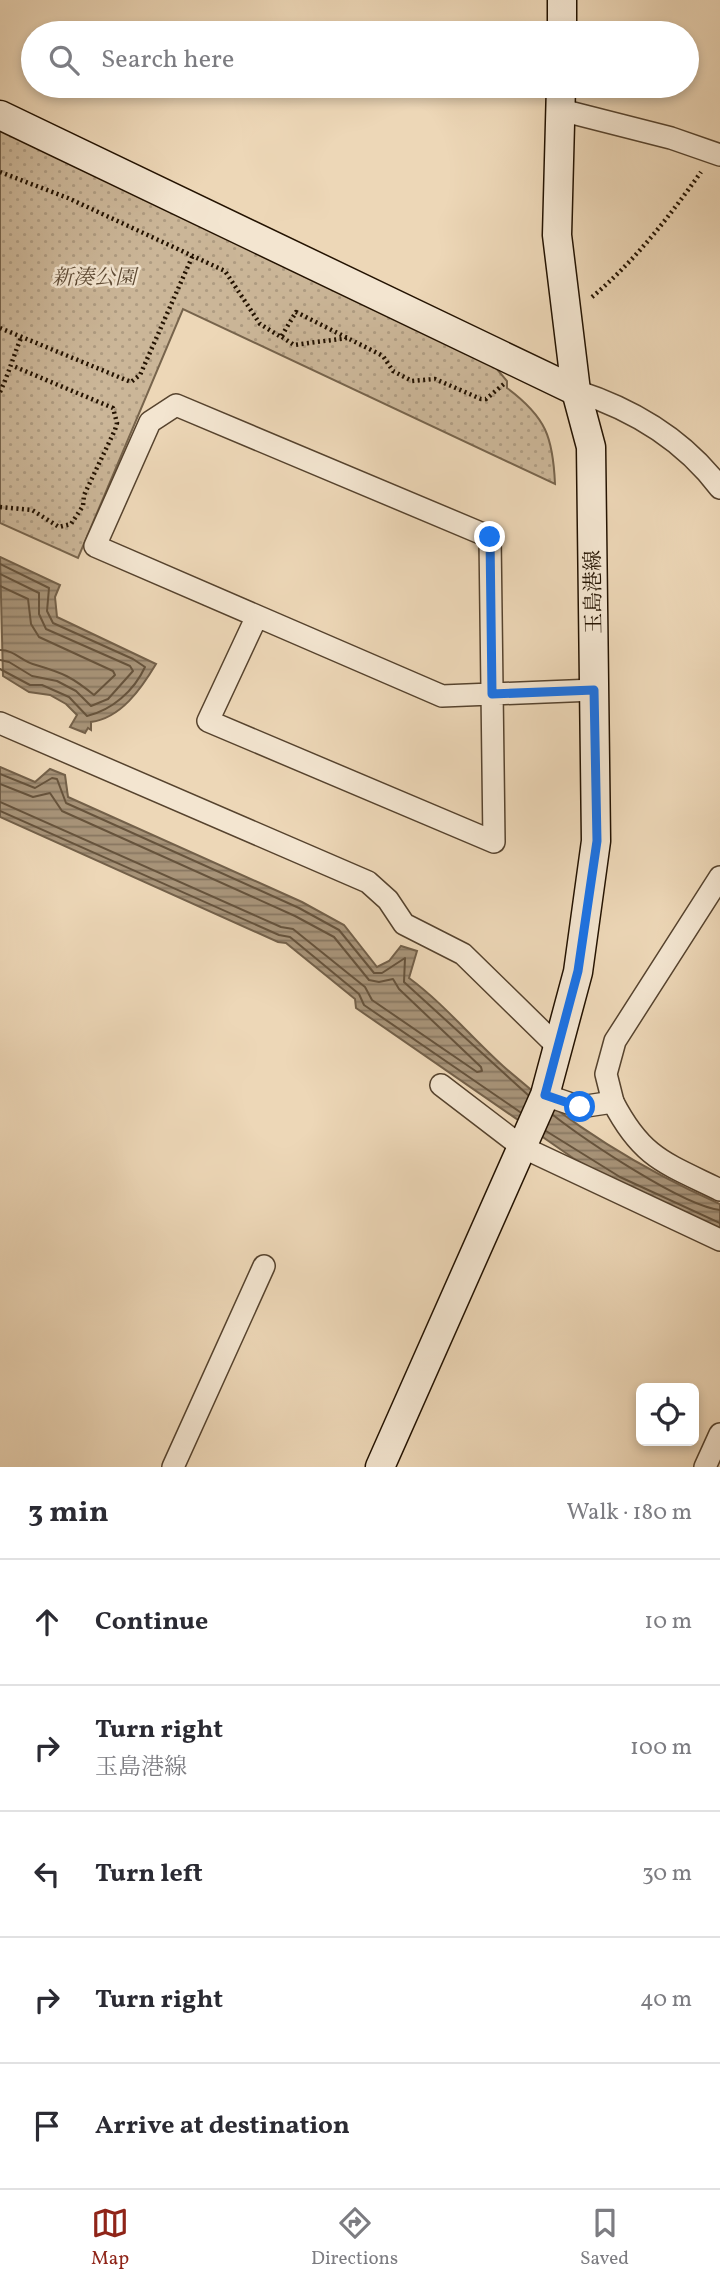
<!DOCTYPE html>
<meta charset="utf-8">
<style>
:root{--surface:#fff;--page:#f2f2f3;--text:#2b2b33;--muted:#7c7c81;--line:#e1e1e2;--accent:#8f2418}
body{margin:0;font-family:Vollkorn,"Noto Serif JP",serif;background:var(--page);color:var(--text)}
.controls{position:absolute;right:21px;bottom:21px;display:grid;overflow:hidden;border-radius:10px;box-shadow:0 4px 10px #0003}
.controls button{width:63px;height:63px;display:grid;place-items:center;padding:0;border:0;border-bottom:2px solid var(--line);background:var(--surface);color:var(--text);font:35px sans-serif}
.stop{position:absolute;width:21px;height:21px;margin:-16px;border:5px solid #1a73e8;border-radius:50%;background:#fff}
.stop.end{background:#1a73e8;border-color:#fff;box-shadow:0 2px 7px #0008}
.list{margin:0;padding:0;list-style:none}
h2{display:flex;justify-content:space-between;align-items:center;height:91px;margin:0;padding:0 28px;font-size:30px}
h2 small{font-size:23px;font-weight:400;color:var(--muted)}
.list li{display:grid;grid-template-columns:46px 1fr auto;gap:21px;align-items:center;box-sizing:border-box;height:126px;padding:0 28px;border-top:2px solid var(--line)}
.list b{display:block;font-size:26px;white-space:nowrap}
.list p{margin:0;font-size:23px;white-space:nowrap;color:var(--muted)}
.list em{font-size:23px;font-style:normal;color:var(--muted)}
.icon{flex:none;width:38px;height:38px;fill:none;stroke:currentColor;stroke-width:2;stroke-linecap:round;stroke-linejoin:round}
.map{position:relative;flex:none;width:720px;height:1467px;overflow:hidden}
.search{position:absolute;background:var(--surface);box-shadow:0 4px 10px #0003;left:21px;right:21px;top:21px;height:77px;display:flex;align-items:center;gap:18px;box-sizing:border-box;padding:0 24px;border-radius:38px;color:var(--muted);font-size:26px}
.sheet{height:721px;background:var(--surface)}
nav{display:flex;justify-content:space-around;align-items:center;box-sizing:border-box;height:98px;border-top:2px solid var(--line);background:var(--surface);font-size:19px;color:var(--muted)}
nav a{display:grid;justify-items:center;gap:4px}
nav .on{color:var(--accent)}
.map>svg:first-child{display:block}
</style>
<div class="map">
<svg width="720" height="1467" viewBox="0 0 720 1467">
<defs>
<pattern id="park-dots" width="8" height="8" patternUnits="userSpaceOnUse" patternTransform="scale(1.75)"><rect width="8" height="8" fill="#cbb698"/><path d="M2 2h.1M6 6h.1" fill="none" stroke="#ae9b81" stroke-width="1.8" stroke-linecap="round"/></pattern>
<pattern id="water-rules" width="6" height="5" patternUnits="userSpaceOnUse" patternTransform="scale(1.75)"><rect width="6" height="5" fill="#a89479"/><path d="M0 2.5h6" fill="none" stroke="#887761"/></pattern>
</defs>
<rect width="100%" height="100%" fill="#edd7b7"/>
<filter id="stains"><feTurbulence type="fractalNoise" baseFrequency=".00286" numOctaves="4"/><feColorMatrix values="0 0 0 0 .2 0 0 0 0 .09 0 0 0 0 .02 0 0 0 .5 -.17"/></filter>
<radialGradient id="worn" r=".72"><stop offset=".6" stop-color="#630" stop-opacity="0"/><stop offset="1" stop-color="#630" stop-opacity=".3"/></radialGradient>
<path fill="url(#park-dots)" stroke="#77644c" stroke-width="2" d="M0,130L491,362L507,381V388C546,417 553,437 555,484L183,309L78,558L0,523Z"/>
<g fill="url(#water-rules)" stroke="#736049" stroke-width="2">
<path d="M0,557L60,585L55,597L57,617L156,664C141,689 121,718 91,722V730L88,728L85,733L70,727L77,715L66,704L50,695L29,692L3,676Z"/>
<path d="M0,767L35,782L50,769L65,775L68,797L302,902L344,925L377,967L389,961L401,946L417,951L409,978C443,1003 471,1037 503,1066C568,1124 641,1169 720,1204V1230L617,1183L573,1158L356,1008L355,999L286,943L278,942L0,817Z"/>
</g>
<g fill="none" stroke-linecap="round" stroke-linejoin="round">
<g stroke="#66533c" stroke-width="2">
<path d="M0,564L49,588L47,611L53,623L133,659L145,667C134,691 112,710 87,716L69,697L42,685H30L0,669"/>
<path d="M0,574L39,593V614L46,629L130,666L133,671L108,699L91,706L76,691L57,681L32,676L9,662L0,660"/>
<path d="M0,586L28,599L31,624L39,637L113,671L115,675L94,695C72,677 63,673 36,665C22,662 15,650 0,650"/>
<path d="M0,774L35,788L52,778L57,779L66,803L299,908L339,930L374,973H382L405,958L404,982L528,1095"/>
<path d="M0,784L33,797L50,793L62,811L295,916L334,937L369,980L379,982L393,979L399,989L481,1067L482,1071L477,1072L372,1000L365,987L293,929L281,927L0,802"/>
<path d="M0,811L279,935L290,937L359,994L364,1005L520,1112"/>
<path d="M553,1115C585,1140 683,1206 720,1210"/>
<path d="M546,1131L620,1177L720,1223"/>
</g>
<defs>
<g id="street">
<path d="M561,110L671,138L720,155"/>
<path d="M576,391C632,409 684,440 720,488"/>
<path d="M257,616L208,721L494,842L490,537L176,405L150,422L95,546L442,696L594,690"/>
<path d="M0,723L368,882L388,900L404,924L463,954L556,1045"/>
<path d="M441,1085L522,1147L720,1240"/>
<path d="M545,1095L580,1107L613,1102L606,1074L615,1041L720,877"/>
<path d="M613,1102C642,1158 665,1163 720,1190"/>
<path d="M173,1467L264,1266"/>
<path d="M705,1467L720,1434"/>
</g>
<g id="secondary">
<path d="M562,33V0"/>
<path d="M0,115L576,391"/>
<path d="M380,1467L545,1095L578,972L596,841L591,447L576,391L557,235L561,86"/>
</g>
</defs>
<use href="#street" stroke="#56432e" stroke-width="24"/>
<use href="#secondary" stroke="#231200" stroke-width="31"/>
<g stroke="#231200" stroke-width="4.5" stroke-dasharray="2 3.5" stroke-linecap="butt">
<path d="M0,172L68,198L225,271L260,324L281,337L296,312L383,356L393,371L412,381L435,379L481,399H486L504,384"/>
<path d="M592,297C634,262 669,217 701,172"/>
<path d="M0,328L131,382L140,375L193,255"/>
<path d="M282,337L294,345L347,338"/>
<path d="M0,392C9,373 13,357 21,338"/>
<path d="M0,507L32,510L59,527L71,524L83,506L84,495L115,430L117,423L113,408L13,366"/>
</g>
<use href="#street" stroke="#f3e5d0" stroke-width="21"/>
<use href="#secondary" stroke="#f3e5d0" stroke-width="28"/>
</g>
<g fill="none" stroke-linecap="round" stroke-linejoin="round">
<path stroke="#1a73e8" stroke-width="9" d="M490,537L492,694L594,690L597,841L578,971L545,1095L580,1107"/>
</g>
<g text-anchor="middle" stroke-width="5" stroke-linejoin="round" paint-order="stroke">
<g font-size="21" font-style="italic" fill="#5e4b35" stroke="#f3e5d0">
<text x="94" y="284">新湊公園</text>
</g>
<g font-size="21" fill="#231200" stroke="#f3e5d0">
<text transform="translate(593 592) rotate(-91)" y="7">玉島港線</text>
</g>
</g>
<rect width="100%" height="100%" filter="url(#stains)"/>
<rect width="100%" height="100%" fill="url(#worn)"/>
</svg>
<div class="controls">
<button><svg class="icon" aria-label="locate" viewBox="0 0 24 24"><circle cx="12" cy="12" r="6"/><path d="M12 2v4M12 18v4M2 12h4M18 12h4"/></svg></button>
</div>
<div class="stop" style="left:580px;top:1107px"></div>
<div class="stop end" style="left:490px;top:537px"></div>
<div class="search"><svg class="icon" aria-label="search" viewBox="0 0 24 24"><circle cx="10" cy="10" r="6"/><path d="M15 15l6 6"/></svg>Search here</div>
</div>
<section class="sheet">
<h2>3 min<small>Walk · 180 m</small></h2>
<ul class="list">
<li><svg class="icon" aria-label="ahead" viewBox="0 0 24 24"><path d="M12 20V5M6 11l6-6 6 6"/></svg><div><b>Continue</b></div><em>10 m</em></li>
<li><svg class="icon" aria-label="right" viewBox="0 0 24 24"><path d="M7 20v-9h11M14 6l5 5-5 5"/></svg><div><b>Turn right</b><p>玉島港線</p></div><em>100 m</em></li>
<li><svg class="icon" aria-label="left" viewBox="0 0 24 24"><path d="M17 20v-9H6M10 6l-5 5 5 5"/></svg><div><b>Turn left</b></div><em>30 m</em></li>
<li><svg class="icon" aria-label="right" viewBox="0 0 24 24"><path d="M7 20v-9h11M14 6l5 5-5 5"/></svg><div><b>Turn right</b></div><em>40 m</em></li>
<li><svg class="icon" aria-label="arrive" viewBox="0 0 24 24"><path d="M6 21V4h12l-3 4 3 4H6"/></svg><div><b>Arrive at destination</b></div></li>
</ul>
</section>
<nav>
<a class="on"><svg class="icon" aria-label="map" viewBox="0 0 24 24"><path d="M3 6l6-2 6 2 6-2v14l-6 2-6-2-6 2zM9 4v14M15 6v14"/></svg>Map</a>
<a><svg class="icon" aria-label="directions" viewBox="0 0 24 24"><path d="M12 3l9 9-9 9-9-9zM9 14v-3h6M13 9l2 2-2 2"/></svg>Directions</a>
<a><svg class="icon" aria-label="saved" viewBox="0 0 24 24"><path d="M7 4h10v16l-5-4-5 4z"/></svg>Saved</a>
</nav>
